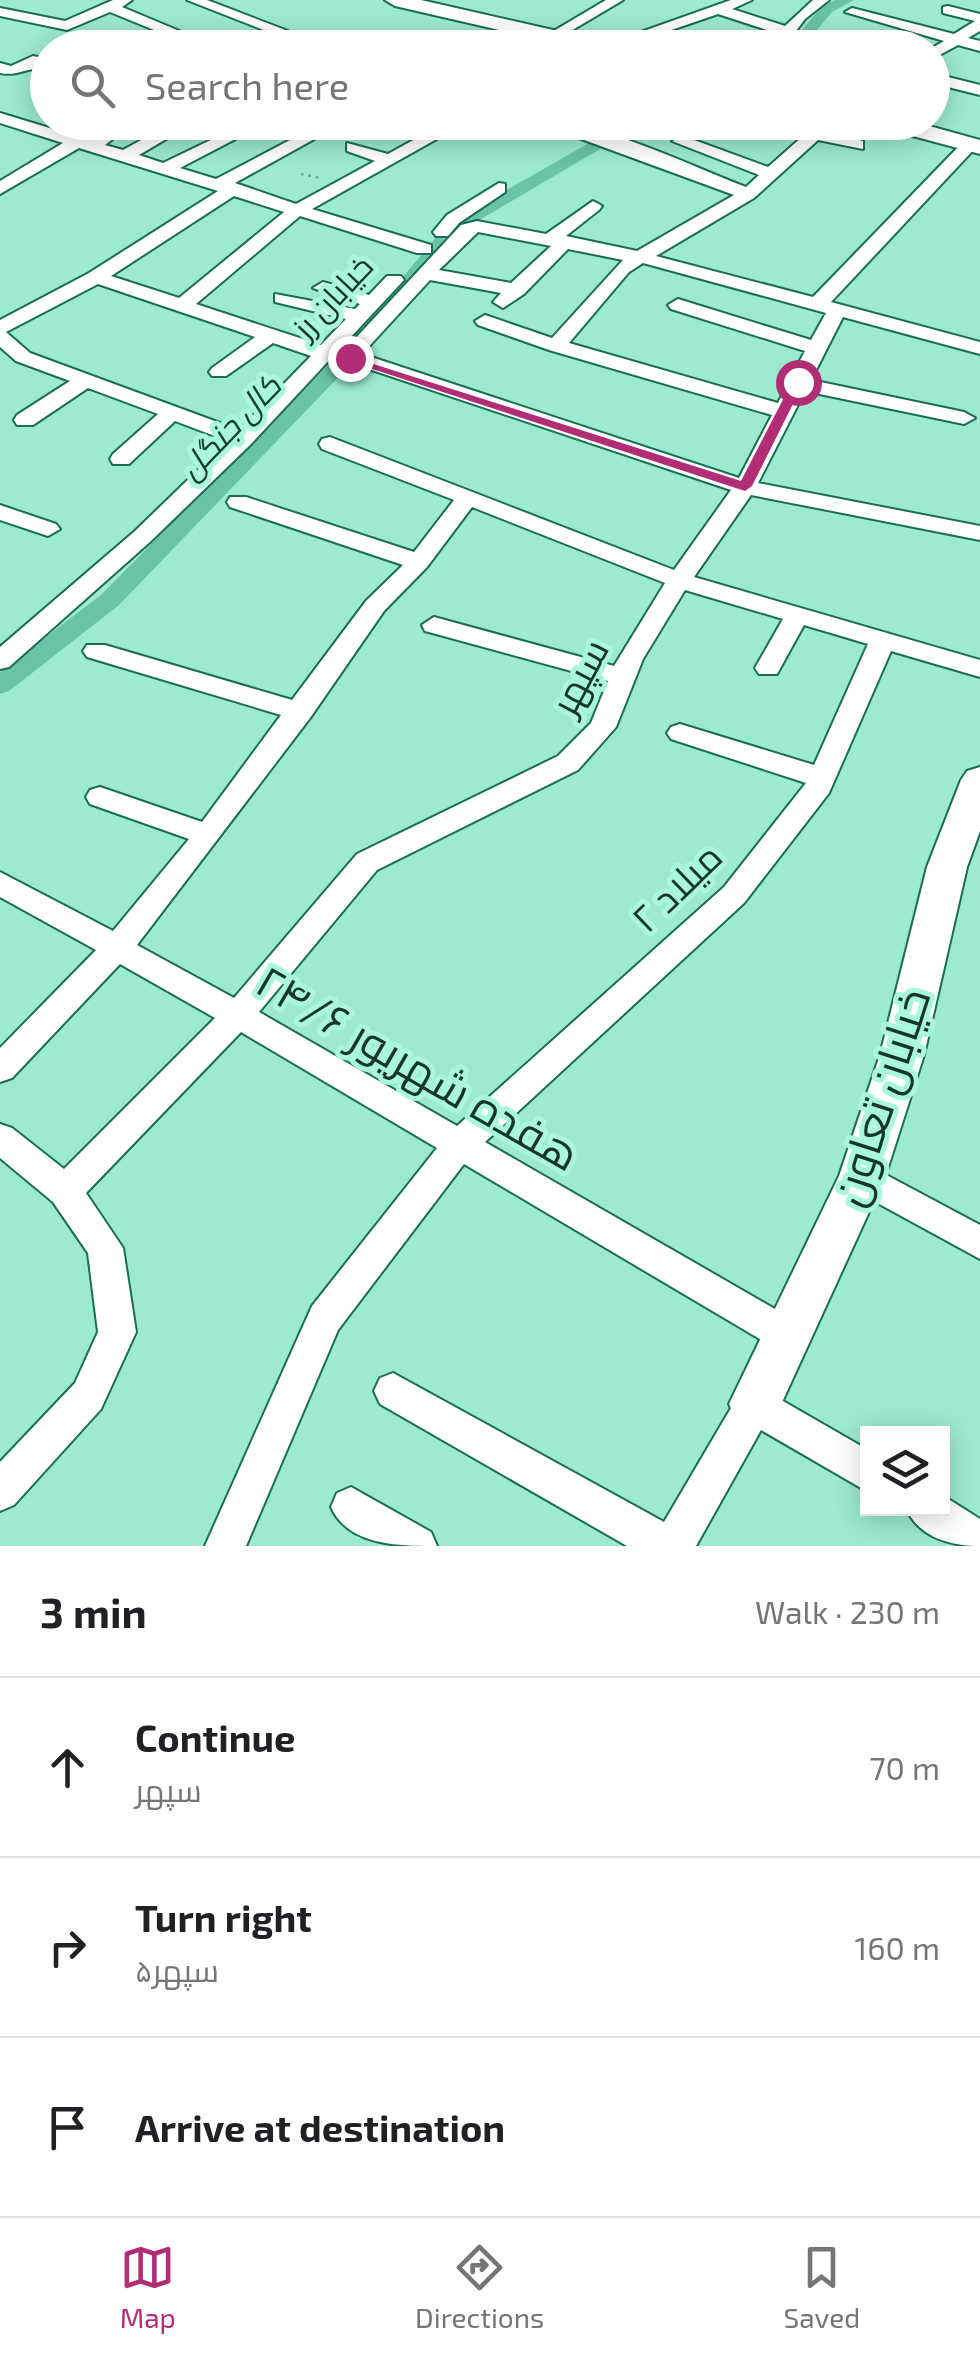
<!DOCTYPE html>
<meta charset="utf-8">
<style>
:root{--surface:#fff;--page:#f2f2f2;--text:#202124;--muted:#757577;--line:#e0e0e0;--accent:#b12e77}
body{margin:0;font-family:"Exo 2",Cairo,sans-serif;background:var(--page);color:var(--text)}
.controls{position:absolute;right:30px;bottom:30px;display:grid;overflow:hidden;border-radius:0px;box-shadow:0 5px 25px #0003}
.controls button{width:90px;height:90px;display:grid;place-items:center;padding:0;border:0;border-bottom:2px solid var(--line);background:var(--surface);color:var(--text);font:50px sans-serif}
.stop{position:absolute;width:30px;height:30px;margin:-22px;border:8px solid #b12e77;border-radius:50%;background:#fff}
.stop.end{background:#b12e77;border-color:#fff;box-shadow:0 2px 10px #0008}
.list{margin:0;padding:0;list-style:none}
h2{display:flex;justify-content:space-between;align-items:center;height:130px;margin:0;padding:0 40px;font-size:42px}
h2 small{font-size:32px;font-weight:400;color:var(--muted)}
.list li{display:grid;grid-template-columns:65px 1fr auto;gap:30px;align-items:center;box-sizing:border-box;height:180px;padding:0 40px;border-top:2px solid var(--line)}
.list b{display:block;font-size:38px;white-space:nowrap}
.list p{margin:0;font-size:32px;white-space:nowrap;color:var(--muted)}
.list em{font-size:32px;font-style:normal;color:var(--muted)}
.icon{flex:none;width:55px;height:55px;fill:none;stroke:currentColor;stroke-width:2;stroke-linecap:round;stroke-linejoin:round}
.map{position:relative;flex:none;width:980px;height:1546px;overflow:hidden}
.search{position:absolute;background:var(--surface);box-shadow:0 5px 25px #0003;left:30px;right:30px;top:30px;height:110px;display:flex;align-items:center;gap:25px;box-sizing:border-box;padding:0 35px;border-radius:55px;color:var(--muted);font-size:38px}
.sheet{height:670px;background:var(--surface)}
nav{display:flex;justify-content:space-around;align-items:center;box-sizing:border-box;height:140px;border-top:2px solid var(--line);background:var(--surface);font-size:28px;color:var(--muted)}
nav a{display:grid;justify-items:center;gap:5px}
nav .on{color:var(--accent)}
.map>svg:first-child{display:block}
</style>
<div class="map">
<svg width="980" height="1546" viewBox="0 0 980 1546">
<rect width="100%" height="100%" fill="#9ceacf"/>
<g fill="none" stroke-linecap="round" stroke-linejoin="round">
<g fill="#69c3a6" fill-rule="evenodd">
<path d="M835,0H854L832,12L802,48H787L822,6Z"/>
<path d="M626,122H646L459,232L352,363L119,605L9,691L0,694V672L101,595L338,355L447,224Z"/>
</g>
<defs>
<g id="street">
<path d="M113,0H132L122,7L220,48H198L110,12L67,30L0,16V8L65,21Z"/>
<path d="M187,0H207L332,48H310Z"/>
<path d="M606,0H623L559,38L547,35Z"/>
<path d="M731,0H752L732,9L785,26L813,0H829L805,19L783,48L771,44L779,34L718,14L619,48H596Z"/>
<path d="M948,6L980,14V31L968,38L980,41V51L958,45L932,59V48L944,41L845,12L852,8L954,34L975,21L943,13V7Z"/>
<path d="M846,32L893,45L895,48H870L841,39V33Z"/>
<path d="M33,56L48,59V69C30,65 19,77 0,73V63L11,66Z"/>
<path d="M932,73L980,85V95L932,83Z"/>
<path d="M0,113L89,140L115,122H135L105,145L123,150L174,122H195L139,155L163,163L248,122H268L180,168L216,179L324,122H345L235,183L296,204L375,161L347,151V143L388,154L446,122H467L312,209L431,245V253H417L300,216L196,304L321,345L346,319L275,302V294L355,309L360,304L313,288L323,282L369,295L387,276H401L404,280L251,444L151,541L9,667L0,669V647L135,531L228,441L175,421L129,464H113L110,459L113,454L158,414L88,388L33,425H17L14,420L17,415L70,381L16,361L0,347V320L89,273L218,191L79,148L0,194V181L63,143L0,123ZM234,196L284,212L179,298L111,276ZM98,284L255,337L212,368L209,372L212,376H226L273,343L311,356L239,430L30,353L6,332Z"/>
<path d="M535,122C606,122 680,162 746,187L759,175L672,141L686,137L768,167L819,122H837L827,132L863,141V149L818,140L754,198L656,256L813,297L965,140L979,144L831,302L980,342V354L843,317L811,380L964,412L975,418L964,424L805,391L758,483L980,526V540L751,495L694,577L980,660V677L891,651L829,793L744,903L485,1142L801,1324L807,1336L801,1348L788,1353L775,1348L464,1164L338,1330L246,1546H205L312,1306L437,1148L241,1032L86,1193L123,1248L136,1332L101,1409L14,1505L0,1511V1462L75,1383L98,1332L88,1253L53,1202L0,1158V1124L12,1128L64,1169L215,1018L120,964L12,1078L0,1082V1048L96,950L0,897V872L113,931L189,839L90,804L86,797L90,790L100,787L202,822L281,715L87,657L83,651L87,645H105L292,700L366,601L403,565L230,507L227,502L230,497H246L414,552L454,500L322,449L319,444L322,439L330,437L674,570L731,490L342,360L339,356L461,225L477,221L546,234L593,201L602,206L599,210L566,236L637,251L734,195ZM478,232L551,246L511,283L439,270ZM568,249L623,260L552,338L485,315L475,321L478,325L549,350L772,415L739,478L362,354L430,280L501,293L493,302L503,308L524,294ZM643,263L826,313L811,340L678,299L668,305L671,309L805,351L778,403L569,343L629,272ZM472,507L665,583L614,666L434,617L422,625L425,631L608,681L591,723L558,756L357,854L234,998L137,945L310,718L384,611L427,567ZM685,590L783,619L755,668L759,674H777L804,625L868,644L814,765L680,724L671,727L667,733L671,739L806,783L724,887L457,1126L259,1012L377,870L578,770L616,727L643,659Z"/>
<path d="M499,183L505,184V192L459,223L448,236H436L433,232L447,215Z"/>
<path d="M0,505L56,524L60,529L48,536L0,520Z"/>
<path d="M862,1162L980,1225V1259L850,1188L845,1177L850,1166Z"/>
<path d="M393,1373L664,1522L741,1391L755,1385L868,1450V1492L761,1430L696,1546H627L380,1404L374,1391L380,1378Z"/>
<path d="M351,1487L431,1532L437,1546C399,1546 348,1546 331,1507L337,1493Z"/>
<path d="M942,1495L980,1519V1546C951,1546 919,1538 906,1508H942Z"/>
</g>
<g id="secondary">
<path d="M385,0H421L606,42L616,48H577L395,6Z"/>
<path d="M876,122H915L980,140V154L879,127Z"/>
<path d="M980,767V831L967,867L924,1055L885,1177L773,1422L755,1429L737,1422L729,1404L839,1176L880,1055L927,867L961,780L967,771Z"/>
</g>
</defs>
<use href="#street" stroke="#196d57" stroke-width="4"/>
<use href="#secondary" stroke="#196d57" stroke-width="4"/>
<path stroke="#69a691" stroke-width="2.5" stroke-dasharray="2.5 5" stroke-linecap="butt" d="M301,174L320,178"/>
<use href="#street" fill="#fff" fill-rule="evenodd"/>
<use href="#secondary" fill="#fff" fill-rule="evenodd"/>
</g>
<path fill="#b12e77" d="M345,355L741,481L792,382L798,379L804,382L752,486L745,491L345,360Z"/>
<g text-anchor="middle" stroke-width="10" stroke-linejoin="round" paint-order="stroke">
<g font-size="32" fill="#16362c" stroke="#a9f7dc">
<text transform="translate(333 297) rotate(-47)" y="11">خیابان رز</text>
</g>
<g font-size="32" font-style="italic" fill="#163f33" stroke="#a9f7dc">
<text transform="translate(230 427) rotate(-46)" y="11">کال جنگل</text>
</g>
<g font-size="38" fill="#16362c" stroke="#a9f7dc">
<text transform="translate(580 677) rotate(-62)" y="13">سپهر</text>
<text transform="translate(677 888) rotate(-44)" y="13">میلاد ۲</text>
</g>
<g font-size="45" fill="#16362c" stroke="#a9f7dc">
<text transform="translate(418 1068) rotate(30)" y="16">هفده شهریور ۲۴/۶</text>
<text transform="translate(881 1097) rotate(-72)" y="16">خیابان تعاون</text>
</g>
</g>
</svg>
<div class="controls">
<button><svg class="icon" aria-label="layers" viewBox="0 0 24 24"><path d="M12 4l9 5-9 5-9-5zM3 14l9 5 9-5"/></svg></button>
</div>
<div class="stop" style="left:798px;top:382px"></div>
<div class="stop end" style="left:350px;top:358px"></div>
<div class="search"><svg class="icon" aria-label="search" viewBox="0 0 24 24"><circle cx="10" cy="10" r="6"/><path d="M15 15l6 6"/></svg>Search here</div>
</div>
<section class="sheet">
<h2>3 min<small>Walk · 230 m</small></h2>
<ul class="list">
<li><svg class="icon" aria-label="ahead" viewBox="0 0 24 24"><path d="M12 20V5M6 11l6-6 6 6"/></svg><div><b>Continue</b><p>سپهر</p></div><em>70 m</em></li>
<li><svg class="icon" aria-label="right" viewBox="0 0 24 24"><path d="M7 20v-9h11M14 6l5 5-5 5"/></svg><div><b>Turn right</b><p>سپهر۵</p></div><em>160 m</em></li>
<li><svg class="icon" aria-label="arrive" viewBox="0 0 24 24"><path d="M6 21V4h12l-3 4 3 4H6"/></svg><div><b>Arrive at destination</b></div></li>
</ul>
</section>
<nav>
<a class="on"><svg class="icon" aria-label="map" viewBox="0 0 24 24"><path d="M3 6l6-2 6 2 6-2v14l-6 2-6-2-6 2zM9 4v14M15 6v14"/></svg>Map</a>
<a><svg class="icon" aria-label="directions" viewBox="0 0 24 24"><path d="M12 3l9 9-9 9-9-9zM9 14v-3h6M13 9l2 2-2 2"/></svg>Directions</a>
<a><svg class="icon" aria-label="saved" viewBox="0 0 24 24"><path d="M7 4h10v16l-5-4-5 4z"/></svg>Saved</a>
</nav>
